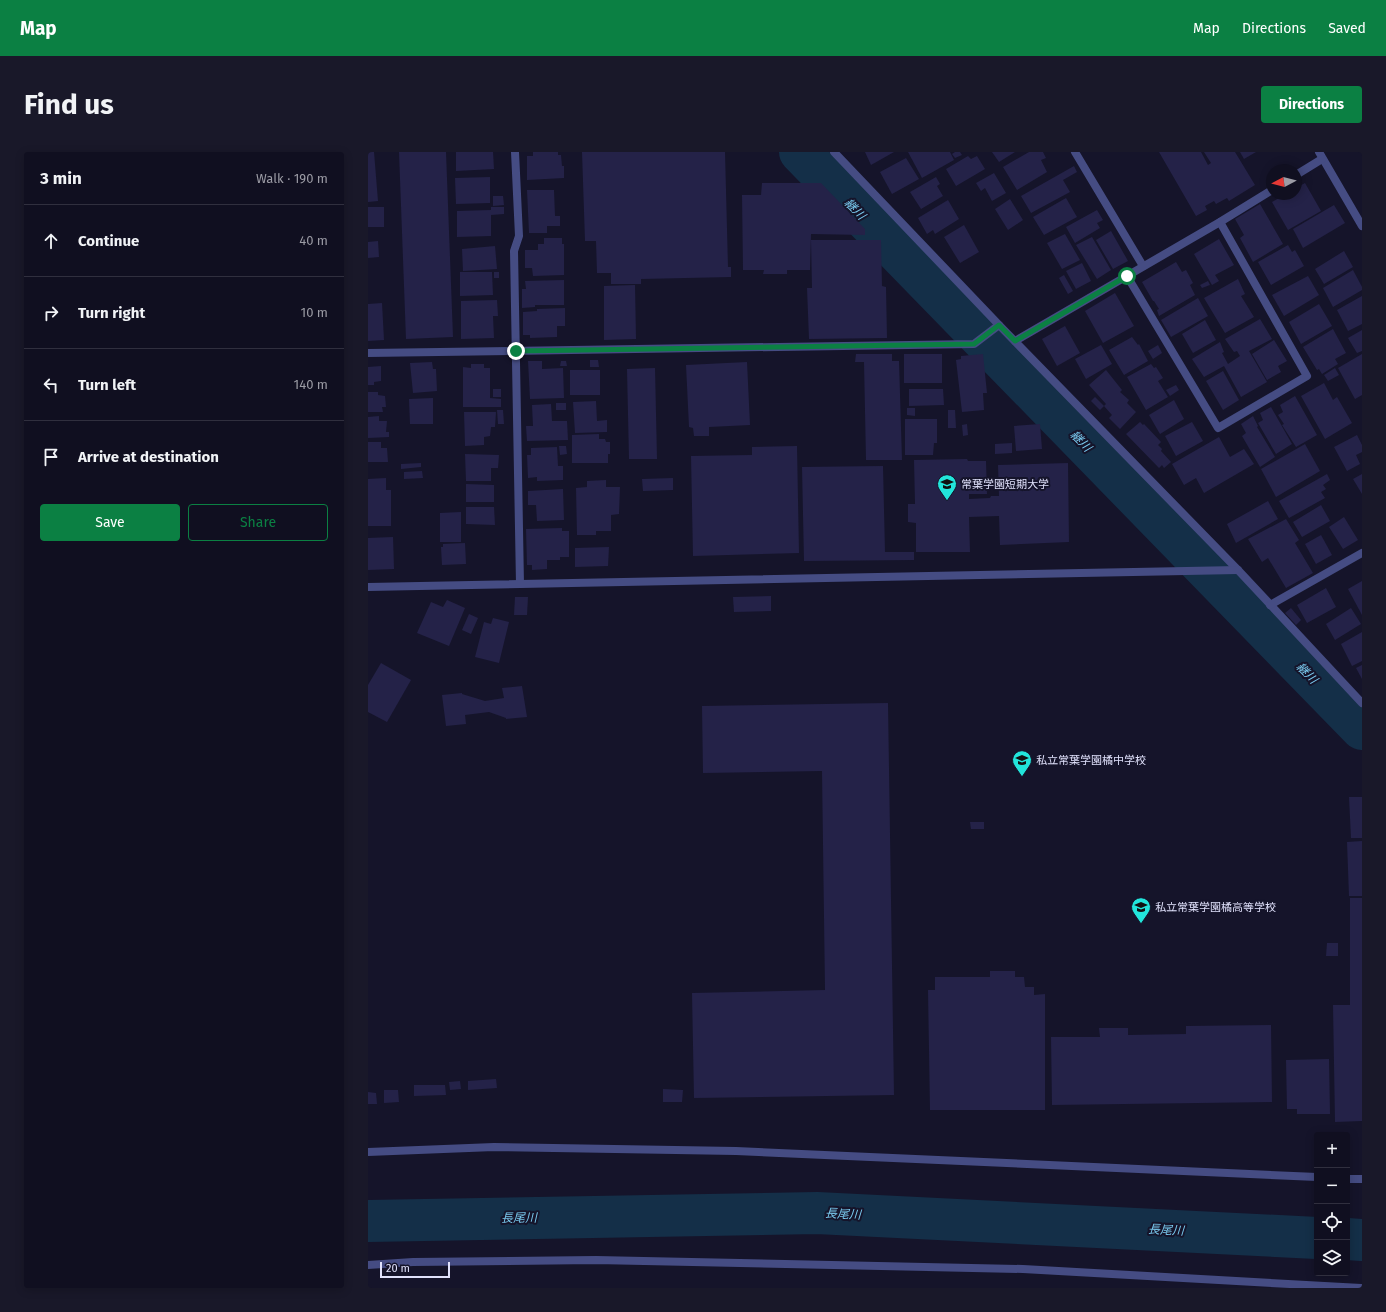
<!DOCTYPE html>
<meta charset="utf-8">
<style>
:root{--surface:#100f20;--page:#191829;--text:#f1f3f6;--muted:#9c9ca5;--line:#302f3e;--accent:#0b8043}
body{margin:0;font-family:"Fira Sans","Noto Sans JP",sans-serif;background:var(--page);color:var(--text)}
.controls{position:absolute;right:12px;bottom:12px;display:grid;overflow:hidden;border-radius:4px;box-shadow:0 2px 10px #0003}
.controls button{width:36px;height:36px;display:grid;place-items:center;padding:0;border:0;border-bottom:1px solid var(--line);background:var(--surface);color:var(--text);font:20px sans-serif}
.compass{position:absolute;left:898px;top:12px;width:36px;height:36px;border-radius:50%;background:var(--surface);box-shadow:0 2px 10px #0003;rotate:263deg}
.scale{position:absolute;left:12px;bottom:10px;width:70px;box-sizing:border-box;padding-left:4px;border:2px solid #e0e1fb;border-top:0;font-size:11px;line-height:14px;white-space:nowrap;color:#e0e1fb;-webkit-text-stroke:3px #15142a;paint-order:stroke}
.stop{position:absolute;width:12px;height:12px;margin:-9px;border:3px solid #0b8043;border-radius:50%;background:#fff}
.stop.end{background:#0b8043;border-color:#fff;box-shadow:0 1px 4px #0008}
.list{margin:0;padding:0;list-style:none}
h2{display:flex;justify-content:space-between;align-items:center;height:52px;margin:0;padding:0 16px;font-size:17px}
h2 small{font-size:13px;font-weight:400;color:var(--muted)}
.list li{display:grid;grid-template-columns:26px 1fr auto;gap:12px;align-items:center;box-sizing:border-box;height:72px;padding:0 16px;border-top:1px solid var(--line)}
.list b{display:block;font-size:15px;white-space:nowrap}
.list em{font-size:13px;font-style:normal;color:var(--muted)}
.actions{display:flex;gap:8px;padding:12px 16px}
.actions a{flex:1;padding:9px 0;border:1px solid var(--accent);border-radius:4px;text-align:center;font-size:14px;color:var(--accent)}
.actions .main{background:var(--accent);color:#fff}
.icon{flex:none;width:22px;height:22px;fill:none;stroke:currentColor;stroke-width:2;stroke-linecap:round;stroke-linejoin:round}
.map{position:relative;flex:none;width:994px;height:1136px;overflow:hidden;border-radius:4px}
header{display:flex;align-items:center;gap:24px;box-sizing:border-box;height:56px;padding:0 20px;background:var(--accent);color:#fff}
header strong{font-size:19px}
nav{display:flex;gap:22px;margin-inline-start:auto;font-size:14px}
.intro{display:flex;align-items:center;justify-content:space-between;box-sizing:border-box;height:96px;padding:0 24px}
h1{margin:0;font-size:28px}
.button{padding:10px 18px;border-radius:4px;background:var(--accent);color:#fff;font-size:14px;font-weight:700}
main{display:flex;gap:24px;padding:0 24px}
aside{flex:1;background:var(--surface);border-radius:4px;box-shadow:0 2px 10px #0003}
.map>svg:first-child{display:block}
</style>
<header>
<strong>Map</strong>
<nav><a>Map</a><a>Directions</a><a>Saved</a></nav>
</header>
<div class="intro"><h1>Find us</h1><a class="button">Directions</a></div>
<main>
<aside>
<h2>3 min<small>Walk · 190 m</small></h2>
<ul class="list">
<li><svg class="icon" aria-label="ahead" viewBox="0 0 24 24"><path d="M12 20V5M6 11l6-6 6 6"/></svg><div><b>Continue</b></div><em>40 m</em></li>
<li><svg class="icon" aria-label="right" viewBox="0 0 24 24"><path d="M7 20v-9h11M14 6l5 5-5 5"/></svg><div><b>Turn right</b></div><em>10 m</em></li>
<li><svg class="icon" aria-label="left" viewBox="0 0 24 24"><path d="M17 20v-9H6M10 6l-5 5 5 5"/></svg><div><b>Turn left</b></div><em>140 m</em></li>
<li><svg class="icon" aria-label="arrive" viewBox="0 0 24 24"><path d="M6 21V4h12l-3 4 3 4H6"/></svg><div><b>Arrive at destination</b></div></li>
</ul>
<div class="actions"><a class="main">Save</a><a>Share</a></div>
</aside>
<div class="map">
<svg width="994" height="1136" viewBox="0 0 994 1136">
<rect width="100%" height="100%" fill="#15142a"/>
<g fill="none" stroke-linecap="round" stroke-linejoin="round">
<g stroke="#142f48" stroke-width="42">
<path d="M432,0L994,577"/>
<path d="M0,1069L449,1061L949,1086"/>
<path d="M979,1087L994,1088"/>
</g>
</g>
<g fill="#242248">
<path d="M0,0H6L10,49L0,50Z"/>
<path d="M31,0H78L85,185L38,187Z"/>
<path d="M88,0H125L126,17L88,19Z"/>
<path d="M165,0H190V3H193L194,14H196V26L159,28V4H165Z"/>
<path d="M214,0H357L360,115H363V125L273,127V132H243V121H229L228,89H217Z"/>
<path d="M497,0H526L503,13Z"/>
<path d="M540,0H582L586,8L554,26Z"/>
<path d="M587,0H592L594,3L587,6L584,2Z"/>
<path d="M624,0H647L631,10Z"/>
<path d="M661,0H675L678,6L673,8L679,20L649,38L635,15Z"/>
<path d="M791,0H833L840,13L843,11L836,0H867L887,33L861,49L859,46L848,52L846,49L837,54L839,58L828,64Z"/>
<path d="M872,0H888L876,7Z"/>
<path d="M600,4L603,7L609,4L617,17L588,34L578,17Z"/>
<path d="M538,6L551,27L524,42L512,20Z"/>
<path d="M706,14L709,20L695,28L702,40L663,61L653,44Z"/>
<path d="M626,21L638,41L624,49L617,36L613,39L608,31Z"/>
<path d="M122,25V51L88,52L87,26Z"/>
<path d="M568,25L572,32L569,34L575,44L553,57L542,40Z"/>
<path d="M394,31H453L497,77V83L443,82L442,118H419V122H395L396,118H375L374,43H393Z"/>
<path d="M937,31L953,59L920,78L904,50L918,42H928V36Z"/>
<path d="M159,38H186L187,64H192V74H179V81H161Z"/>
<path d="M125,44H135L136,53L125,54Z"/>
<path d="M698,46L709,65L676,83L665,65Z"/>
<path d="M642,47L655,68L640,78L627,57Z"/>
<path d="M580,48L591,67L567,82L565,78L559,82L550,66Z"/>
<path d="M892,52L915,92L885,110L872,86L876,83L867,67Z"/>
<path d="M966,53L977,71L935,96L925,77Z"/>
<rect x="0" y="55" width="16" height="20"/>
<path d="M123,55H136V62L123,63V84L89,85V59L123,58Z"/>
<path d="M729,58L735,68L729,71L732,76L707,91L698,75Z"/>
<path d="M596,73L611,100L592,111L576,85Z"/>
<path d="M743,79L760,109L745,117L728,88Z"/>
<path d="M697,82L712,108L694,117L679,91Z"/>
<path d="M724,85L743,118L729,127L708,93Z"/>
<path d="M176,86H194V92H196V123L165,124L164,116H157V98H170V92H176Z"/>
<path d="M851,87L866,113L847,123L851,129L844,133L826,102Z"/>
<path d="M443,88H513L514,134L518,135L519,186L441,187L439,136H444Z"/>
<path d="M10,89L11,105L0,106V90Z"/>
<path d="M920,93L924,100L927,98L936,114L903,133L890,110Z"/>
<path d="M127,94L129,117L95,119L94,97Z"/>
<path d="M976,99L985,115L956,132L947,117Z"/>
<path d="M808,110L814,120L818,118L825,131L822,133L827,143L791,164L789,158L791,157L786,149H785L774,130Z"/>
<path d="M714,111L723,129L708,137L698,119Z"/>
<path d="M985,118L994,135V138L965,155L955,136Z"/>
<path d="M92,120H124L125,143L92,144Z"/>
<rect x="126" y="120" width="5" height="6"/>
<path d="M696,123L705,139L700,142L691,126Z"/>
<path d="M940,124L951,143L916,164L904,143Z"/>
<path d="M870,127L877,142L873,144L886,165L857,181L836,146Z"/>
<path d="M196,128V153H167V155L154,156V137H158L157,129Z"/>
<path d="M840,129L842,133L834,136L832,133Z"/>
<path d="M267,133L268,187L236,188V134Z"/>
<path d="M747,141L766,174L735,191L717,159Z"/>
<path d="M994,144V172L980,179L969,158Z"/>
<path d="M830,146L840,164L803,185L793,168Z"/>
<path d="M129,148L130,164H125L126,186L93,187V149Z"/>
<path d="M14,151L16,188L0,189V152Z"/>
<path d="M951,152L964,174L933,192L921,170Z"/>
<path d="M197,156V174H189V185L162,186V183H155V160L169,159V157Z"/>
<path d="M892,167L904,187L881,199L899,230L873,245L856,214L836,225L824,207L852,190L856,200L854,201L860,212L872,204L869,199L866,200L857,187Z"/>
<path d="M837,168L848,188L825,201L814,182Z"/>
<path d="M697,174L712,201L689,214L674,187Z"/>
<path d="M965,177L978,201L967,207L970,212L954,222L951,217L949,218L935,195Z"/>
<path d="M994,178V199L989,201L980,186Z"/>
<path d="M764,185L770,193L771,192L780,209L756,223L741,198Z"/>
<path d="M906,188L919,209L910,214L913,220L899,228L884,202Z"/>
<path d="M733,193L744,212L718,227L707,207Z"/>
<path d="M790,193L794,201L785,207L780,199Z"/>
<path d="M488,202H524V209H531L534,308H498L496,210H487Z"/>
<rect x="536" y="202" width="38" height="29"/>
<path d="M615,202L619,241H615L616,258L594,260L588,208L593,207V204Z"/>
<path d="M994,202V243L987,247L970,216Z"/>
<path d="M222,208H230L231,215H222Z"/>
<path d="M160,209H174V217L195,216L196,246L162,247Z"/>
<path d="M193,209H198L199,214H192Z"/>
<path d="M64,210L65,217H68L69,239L45,241L42,211Z"/>
<path d="M379,210L382,273L341,275V284H326L325,276L321,275L318,213Z"/>
<path d="M103,212H116V216H122V246L133,247V255H95V215L103,216Z"/>
<path d="M783,212L786,216L788,215L795,226L790,229L800,245L778,258L759,225Z"/>
<path d="M13,214V229L6,230V233H0V215Z"/>
<path d="M287,216L289,307H261L259,217Z"/>
<path d="M967,216L971,223L960,229L956,223Z"/>
<rect x="202" y="218" width="30" height="25"/>
<path d="M738,218L754,238L752,240L761,248L759,251L768,260L752,277L741,266L744,263L736,254L738,252L721,233Z"/>
<path d="M855,219L871,248L855,258L838,229Z"/>
<path d="M956,231L965,248L969,245L984,271L957,287L933,244Z"/>
<path d="M808,233L811,238L802,244L798,238Z"/>
<rect x="125" y="237" width="8" height="8"/>
<path d="M541,237H575L576,253L541,254Z"/>
<path d="M0,240H10V243L17,244L18,255H14L15,260H0Z"/>
<path d="M927,244L949,283L928,295L914,273L916,272L910,263L915,260L912,253Z"/>
<path d="M727,245L736,254L732,258L723,249Z"/>
<path d="M65,246V272H42L41,247Z"/>
<path d="M806,248L816,267L792,282L781,263Z"/>
<path d="M228,249L229,269L239,268V280L207,281L205,250Z"/>
<rect x="188" y="251" width="10" height="7"/>
<path d="M183,252L184,269H199L200,288L159,289L158,274H165L164,253Z"/>
<path d="M903,255L924,292L908,302L890,271L895,268L892,261Z"/>
<path d="M539,256H547V264L539,263Z"/>
<path d="M129,258H135L136,272H130Z"/>
<path d="M580,258H587L588,276H580Z"/>
<path d="M96,260H128L127,275H123L122,284L116,285V293L97,294Z"/>
<path d="M11,264V269H19L18,280H21V285L0,286V265Z"/>
<path d="M885,264L890,274L889,275L907,305L892,315L874,284L878,281L873,272Z"/>
<path d="M537,267H569V291H566L565,303H537Z"/>
<path d="M772,270L775,273L776,272L793,290L790,293L794,297L793,299L803,310L796,316L794,313L791,316L758,282Z"/>
<path d="M824,270L835,289L808,304L797,284Z"/>
<path d="M599,272L600,283L595,284L594,273Z"/>
<path d="M672,272L674,297L648,299L646,274Z"/>
<path d="M231,282V287H237L238,290H242V302H240V311H204V283Z"/>
<path d="M989,283L994,293V300L988,303L992,312L979,319L966,295Z"/>
<path d="M851,285L862,305L876,297L886,312L836,341L828,326L816,333L804,312Z"/>
<path d="M0,290H13V296H19L20,310H0Z"/>
<path d="M644,291V301L627,302V292Z"/>
<path d="M937,292L952,319L908,345L893,317Z"/>
<path d="M191,294H198L199,302L192,303Z"/>
<path d="M429,294L431,401L325,404L323,304L384,303V295Z"/>
<path d="M189,295L190,314H195V328L169,329V325L160,326L159,303H163V296Z"/>
<path d="M97,302L131,303L130,316H123V329H98Z"/>
<path d="M599,307L600,309H618L619,342H601V347L622,346L623,344H631L630,313L700,311L701,390L632,393L631,364L601,365L602,400H548V371L540,370V352H547L546,308Z"/>
<path d="M53,311V315L33,317V312Z"/>
<path d="M515,314L517,400H546V408L436,409L434,315Z"/>
<path d="M54,319L55,326L36,327V320Z"/>
<path d="M959,322L962,328L955,333L958,337L953,340L957,346L921,366L911,349Z"/>
<path d="M994,322V342L985,327Z"/>
<path d="M18,326V338H23V374H0V327Z"/>
<path d="M305,326V338L275,339L274,327Z"/>
<path d="M238,328V335H252L251,362L243,363V379H228V383H209L208,336L219,335V329Z"/>
<path d="M98,332L126,333V350H98Z"/>
<path d="M195,337L196,368L169,369L168,353H160V339Z"/>
<path d="M900,349L910,367L868,391L859,372Z"/>
<path d="M953,353L962,369L934,385L925,370Z"/>
<path d="M98,355H126L127,373L98,372Z"/>
<path d="M93,360V390H72V361Z"/>
<path d="M976,365L990,388L975,397L961,375Z"/>
<path d="M918,367L931,388L927,391L945,421L918,436L900,406L894,410L880,387Z"/>
<path d="M194,376V379H201V405H192V408H179V417L164,418V413H159L158,377Z"/>
<path d="M953,383L964,403L948,412L937,392Z"/>
<path d="M25,385L26,417L0,418V386Z"/>
<path d="M97,391L98,412L74,413L73,395H75V392Z"/>
<path d="M241,395L240,414L207,415V396Z"/>
<path d="M994,429V463L980,437Z"/>
<path d="M958,436L968,455L939,471L929,453Z"/>
<path d="M403,444V459L366,460L365,445Z"/>
<path d="M147,445H160L159,463H146Z"/>
<path d="M79,448L97,456L81,494L49,481L63,450L75,455Z"/>
<path d="M923,456L933,468L928,473L917,461Z"/>
<path d="M983,456L993,472L967,488L958,472Z"/>
<path d="M101,462L110,466L103,482L94,478Z"/>
<path d="M125,466L141,470L131,511L107,505L116,470L123,472Z"/>
<path d="M994,480V509L984,514L973,492Z"/>
<path d="M13,511L43,528L19,570L0,560V533Z"/>
<path d="M994,513V527L988,516Z"/>
<path d="M154,534L159,565L138,567V566L121,560L97,563L98,572L78,574L74,543L94,541V542L117,549L136,546L134,536Z"/>
<path d="M520,551L526,943L326,946L324,841L457,838L454,619L335,621L334,554Z"/>
<path d="M981,645H994V686H983Z"/>
<path d="M602,670H616V677H603Z"/>
<path d="M994,689V744H981L979,690Z"/>
<path d="M982,746H994V969L967,970L965,853H982Z"/>
<path d="M959,791H970V804H958Z"/>
<path d="M622,819H647V825H656L657,835H666V843L677,842V958H562L560,838H567V825H622Z"/>
<path d="M903,873L904,950L684,953L683,885H732L731,876H760V883L818,882V874Z"/>
<path d="M961,907L962,962H929V957H919L918,908Z"/>
<path d="M128,927L129,936L100,938V929Z"/>
<path d="M92,929L93,937L82,938L81,930Z"/>
<path d="M46,933H77L78,943L46,944Z"/>
<path d="M295,937L315,938L314,950H295Z"/>
<path d="M16,938H30L31,950L16,951Z"/>
<path d="M0,940L8,941L9,952H0Z"/>
</g>
<g fill="none" stroke-linecap="round" stroke-linejoin="round">
<g stroke="#454c83" stroke-width="8">
<path d="M147,0L151,84L146,99L152,432"/>
<path d="M466,0L631,173L870,418L994,551"/>
<path d="M707,0L775,114"/>
<path d="M951,0L994,74"/>
<path d="M928,23L954,7"/>
<path d="M759,124L850,276L939,224L852,70"/>
<path d="M647,189L852,70L904,38"/>
<path d="M0,201L606,192L631,173"/>
<path d="M0,435L870,418"/>
<path d="M902,453L994,401"/>
<path d="M0,1000L126,995L368,999L949,1025"/>
<path d="M979,1027H994"/>
<path d="M0,1113L45,1110L228,1108L655,1117L993,1136"/>
</g>
</g>
<g fill="none" stroke-linecap="round" stroke-linejoin="round">
<path stroke="#0b8043" stroke-width="5" d="M148,199L606,192L631,173L647,189L759,124"/>
</g>
<defs>
<symbol id="university-pin" viewBox="-11 -11 22 30"><path d="M0 17L-7.5 6A9.5 9.5 0 1 1 7.5 6Z" fill="#22e5db" stroke="#15142a"/><path d="M0-5L7-2L0 1L-7-2ZM-4 1L0 2.5L4 1V4Q0 6-4 4Z" fill="#111"/></symbol>
<symbol id="school-pin" viewBox="-11 -11 22 30"><path d="M0 17L-7.5 6A9.5 9.5 0 1 1 7.5 6Z" fill="#22e5db" stroke="#15142a"/><path d="M0-5L7-2L0 1L-7-2ZM-4 1L0 2.5L4 1V4Q0 6-4 4Z" fill="#111"/></symbol>
</defs>
<g fill-rule="evenodd">
<use href="#university-pin" x="568" y="321" width="22" height="30"/>
<use href="#school-pin" x="643" y="597" width="22" height="30"/>
<use href="#school-pin" x="762" y="744" width="22" height="30"/>
</g>
<g text-anchor="middle" stroke-width="4" stroke-linejoin="round" paint-order="stroke">
<g font-size="11" fill="#e0e1fb" stroke="#15142a" text-anchor="start">
<text x="593" y="336">常葉学園短期大学</text>
<text x="668" y="612">私立常葉学園橘中学校</text>
<text x="787" y="759">私立常葉学園橘高等学校</text>
</g>
<g font-size="12" font-style="italic" fill="#7acbf0" stroke="#15142a">
<text transform="translate(487 57) rotate(46)" y="4">継川</text>
<text transform="translate(713 289) rotate(46)" y="4">継川</text>
<text transform="translate(939 521) rotate(46)" y="4">継川</text>
<text transform="translate(475 1062) rotate(3)" y="4">長尾川</text>
<text transform="translate(151 1066) rotate(-1)" y="4">長尾川</text>
<text transform="translate(798 1078) rotate(3)" y="4">長尾川</text>
</g>
</g>
</svg>
<div class="controls">
<button>+</button>
<button>−</button>
<button><svg class="icon" aria-label="locate" viewBox="0 0 24 24"><circle cx="12" cy="12" r="6"/><path d="M12 2v4M12 18v4M2 12h4M18 12h4"/></svg></button>
<button><svg class="icon" aria-label="layers" viewBox="0 0 24 24"><path d="M12 4l9 5-9 5-9-5zM3 14l9 5 9-5"/></svg></button>
</div>
<svg class="compass" viewBox="-18 -18 36 36"><path d="M0-13l5 13h-10z" fill="#e53935"/><path d="M0 13l5-13h-10z" fill="#9c9ca5"/></svg>
<div class="scale">20 m</div>
<div class="stop" style="left:759px;top:124px"></div>
<div class="stop end" style="left:148px;top:199px"></div>
</div>
</main>
